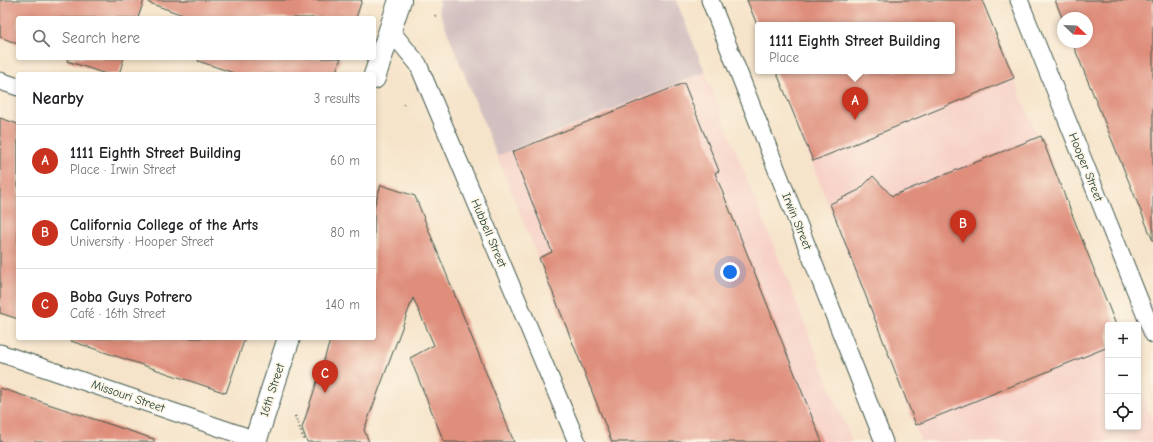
<!DOCTYPE html>
<meta charset="utf-8">
<style>
:root{--surface:#fff;--page:#f2f2f2;--text:#202124;--muted:#757577;--line:#e0e0e0;--accent:#c8321e}
body{margin:0;font-family:"Comic Neue",sans-serif;background:var(--page);color:var(--text)}
.controls{position:absolute;right:12px;bottom:12px;display:grid;overflow:hidden;border-radius:4px;box-shadow:0 2px 6px #0003}
.controls button{width:36px;height:36px;display:grid;place-items:center;padding:0;border:0;border-bottom:1px solid var(--line);background:var(--surface);color:var(--text);font:20px sans-serif}
.compass{position:absolute;left:1057px;top:12px;width:36px;height:36px;border-radius:50%;background:var(--surface);box-shadow:0 2px 6px #0003;rotate:113deg}
.you{position:absolute;left:730px;top:272px;width:14px;height:14px;margin:-10px;border:3px solid #fff;border-radius:50%;background:#1a73e8;box-shadow:0 0 0 6px #1a73e833}
.badge{display:grid;place-items:center;width:26px;height:26px;border-radius:50%;background:var(--accent);color:#fff;font-size:13px;font-weight:700}
.pin{position:absolute;translate:-50% -33px;filter:drop-shadow(0 1px 2px #0008)}
.pin::after{content:'';position:absolute;top:21px;width:14px;height:12px;background:inherit;clip-path:polygon(0 0,100% 0,50% 100%)}
.popup{position:absolute;left:755px;top:22px;width:200px;height:52px;box-sizing:border-box;display:grid;place-content:center;border-radius:4px;background:var(--surface);filter:drop-shadow(0 1px 3px #0005);font-size:13px;white-space:nowrap;color:var(--muted)}
.popup b{font-size:15px;color:var(--text)}
.popup::after{content:'';position:absolute;left:50%;top:100%;margin-left:-8px;border:8px solid transparent;border-top-color:var(--surface)}
.list{margin:0;padding:0;list-style:none}
h2{display:flex;justify-content:space-between;align-items:center;height:52px;margin:0;padding:0 16px;font-size:17px}
h2 small{font-size:13px;font-weight:400;color:var(--muted)}
.list li{display:grid;grid-template-columns:26px 1fr auto;gap:12px;align-items:center;box-sizing:border-box;height:72px;padding:0 16px;border-top:1px solid var(--line)}
.list b{display:block;font-size:15px;white-space:nowrap}
.list p{margin:0;font-size:13px;white-space:nowrap;color:var(--muted)}
.list em{font-size:13px;font-style:normal;color:var(--muted)}
.icon{flex:none;width:22px;height:22px;fill:none;stroke:currentColor;stroke-width:2;stroke-linecap:round;stroke-linejoin:round}
.map{position:relative;flex:none;width:1153px;height:442px;overflow:hidden}
.search{position:absolute;background:var(--surface);box-shadow:0 2px 6px #0003;left:16px;top:16px;width:360px;height:44px;display:flex;align-items:center;gap:10px;box-sizing:border-box;padding:0 14px;border-radius:4px;color:var(--muted);font-size:15px}
.panel{position:absolute;background:var(--surface);box-shadow:0 2px 6px #0003;left:16px;top:72px;width:360px;height:268px;border-radius:4px}
.map>svg:first-child{display:block}
</style>
<div class="map">
<svg width="1153" height="442" viewBox="0 0 1153 442">
<rect width="100%" height="100%" fill="#fcf5e5"/>
<filter id="ink" filterUnits="userSpaceOnUse"><feTurbulence type="fractalNoise" baseFrequency=".025" numOctaves="2"/><feDisplacementMap in="SourceGraphic" scale="8" xChannelSelector="R" yChannelSelector="G"/><feConvolveMatrix kernelMatrix="1 2 1 2 8 2 1 2 1" color-interpolation-filters="sRGB"/></filter>
<filter id="wash" filterUnits="userSpaceOnUse"><feTurbulence type="fractalNoise" baseFrequency=".012" numOctaves="4" result="noise"/><feDisplacementMap in="SourceGraphic" scale="16" xChannelSelector="R" yChannelSelector="G"/><feGaussianBlur stdDeviation="0.9" result="paint"/><feColorMatrix in="noise" values="0 0 0 0 0 0 0 0 0 0 0 0 0 0 0 0 0 1.4 0 .05"/><feComposite in="paint" operator="in"/></filter>
<g filter="url(#wash)">
<rect width="100%" height="100%" fill="#f6e4ca"/>
<g fill="#f7d1c8">
<path d="M747,0H982L1114,325H1108V427H1138V385L1153,422V442H921L776,71H952V25H758V27Z"/>
<path d="M705,72L739,159L852,442H612L497,156Z"/>
</g>
<path fill="#d2bfc0" d="M440,0H676L705,72L497,156L438,8Z"/>
<g id="blocks">
<g fill="#df8e7c">
<path d="M0,0H144L138,18H18V44L0,37Z"/>
<path d="M149,0H362L356,18H182L183,15L149,3Z"/>
<path d="M747,0H982L1014,78L813,161L776,71H952V25H757Z"/>
<path d="M1055,0H1153V241L1072,42H1087V18H1063V20Z"/>
<path d="M68,58H124L119,74H106L67,61Z"/>
<path d="M199,58H341L335,74H237L198,61Z"/>
<path d="M684,83L719,171L715,173L822,442H612L539,258L552,252L512,152Z"/>
<path d="M0,118L18,124V319L0,313Z"/>
<path d="M1041,136L1116,325H1108V347L916,425L830,204L859,190L873,176L892,196Z"/>
<path d="M381,185L415,196L514,442H444L410,358L434,345L413,298L364,430L369,442H307L302,428L331,338H374V207Z"/>
<path d="M72,338H245L226,393L71,341Z"/>
<path d="M0,388L154,439V442H0Z"/>
</g>
</g>
</g>
<g filter="url(#ink)">
<use href="#blocks" fill-opacity="0" stroke="#3f564a" stroke-width="1"/>
<g fill="none" stroke-linecap="round" stroke-linejoin="round">
<defs>
<g id="minor">
<path d="M710,0L884,442"/>
<path d="M1019,0L1153,334"/>
<path d="M390,30L418,64L577,442"/>
<path d="M0,81L18,87"/>
<path d="M0,353L256,440"/>
</g>
<g id="secondary">
<path d="M374,78L400,0"/>
<path d="M255,442L289,338"/>
</g>
</defs>
<use href="#minor" stroke="#3f564a" stroke-width="19"/>
<use href="#secondary" stroke="#3f564a" stroke-width="24"/>
<g stroke="#3f564a" stroke-width="2.5" stroke-dasharray="1 3" stroke-linecap="butt">
<path d="M435,16L437,14"/>
<path d="M404,104V108"/>
<path d="M295,416L305,442"/>
</g>
<use href="#minor" stroke="#fff" stroke-width="17"/>
<use href="#secondary" stroke="#fff" stroke-width="22"/>
</g>
</g>
<g text-anchor="middle" stroke-width="3.5" stroke-linejoin="round" paint-order="stroke">
<g font-size="12" fill="#1f3d34" stroke="#fcf5e5">
<text transform="translate(1086 167) rotate(68)" y="4">Hooper Street</text>
<text transform="translate(797 221) rotate(68)" y="4">Irwin Street</text>
<text transform="translate(489 233) rotate(67)" y="4">Hubbell Street</text>
<text transform="translate(272 390) rotate(-72)" y="4">16th Street</text>
<text transform="translate(128 396) rotate(19)" y="4">Missouri Street</text>
</g>
</g>
</svg>
<div class="controls">
<button>+</button>
<button>−</button>
<button><svg class="icon" aria-label="locate" viewBox="0 0 24 24"><circle cx="12" cy="12" r="6"/><path d="M12 2v4M12 18v4M2 12h4M18 12h4"/></svg></button>
</div>
<svg class="compass" viewBox="-18 -18 36 36"><path d="M0-13l5 13h-10z" fill="#e53935"/><path d="M0 13l5-13h-10z" fill="#757577"/></svg>
<div class="you"></div>
<div class="pin badge" style="left:855px;top:120px">A</div>
<div class="popup"><b>1111 Eighth Street Building</b>Place</div>
<div class="pin badge" style="left:963px;top:243px">B</div>
<div class="pin badge" style="left:325px;top:393px">C</div>
<div class="search"><svg class="icon" aria-label="search" viewBox="0 0 24 24"><circle cx="10" cy="10" r="6"/><path d="M15 15l6 6"/></svg>Search here</div>
<section class="panel">
<h2>Nearby<small>3 results</small></h2>
<ul class="list">
<li><span class="badge">A</span><div><b>1111 Eighth Street Building</b><p>Place · Irwin Street</p></div><em>60 m</em></li>
<li><span class="badge">B</span><div><b>California College of the Arts</b><p>University · Hooper Street</p></div><em>80 m</em></li>
<li><span class="badge">C</span><div><b>Boba Guys Potrero</b><p>Café · 16th Street</p></div><em>140 m</em></li>
</ul>
</section>
</div>
